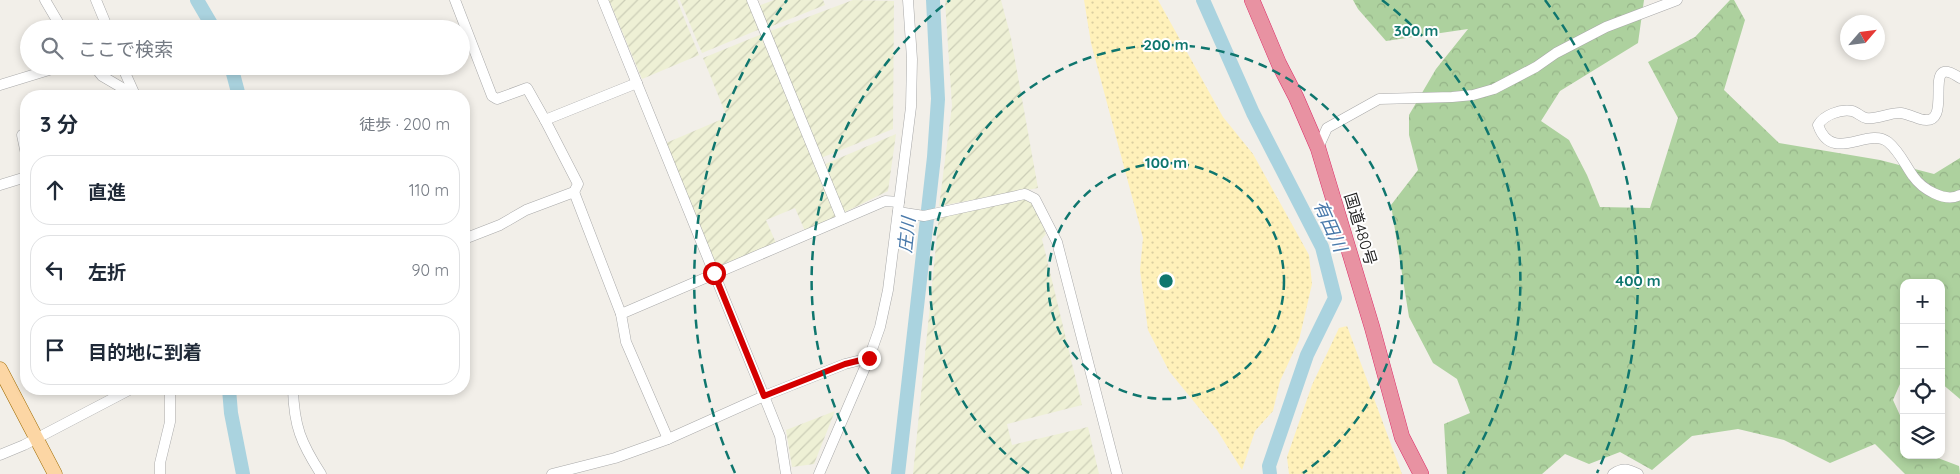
<!DOCTYPE html>
<html lang="ja">
<meta charset="utf-8">
<style>
:root{--surface:#fff;--page:#f6f6f7;--text:#1f2937;--muted:#747a83;--line:#e0e1e3}
body{margin:0;font-family:Quicksand,"Noto Sans JP",sans-serif;background:var(--page);color:var(--text)}
.controls{position:absolute;right:15px;bottom:15px;display:grid;overflow:hidden;border-radius:10px;box-shadow:0 2px 8px #0003}
.controls button{width:45px;height:45px;display:grid;place-items:center;padding:0;border:0;border-bottom:1px solid var(--line);background:var(--surface);color:var(--text);font:25px sans-serif}
.compass{position:absolute;left:1840px;top:15px;width:45px;height:45px;border-radius:50%;background:var(--surface);box-shadow:0 2px 8px #0003;rotate:62deg}
.stop{position:absolute;width:15px;height:15px;margin:-11px;border:4px solid #d40000;border-radius:50%;background:#fff}
.stop.end{background:#d40000;border-color:#fff;box-shadow:0 1px 5px #0008}
.list{margin:0;padding:0;list-style:none}
h2{display:flex;justify-content:space-between;align-items:center;height:65px;margin:0;padding:0 20px;font-size:21px}
h2 small{font-size:16px;font-weight:400;color:var(--muted)}
.list li{display:grid;grid-template-columns:32px 1fr auto;gap:15px;align-items:center;box-sizing:border-box;height:70px;margin:0 10px 10px;padding:0 10px;border:1px solid var(--line);border-radius:20px}
.list b{display:block;font-size:19px;white-space:nowrap}
.list em{font-size:16px;font-style:normal;color:var(--muted)}
.icon{flex:none;width:28px;height:28px;fill:none;stroke:currentColor;stroke-width:2;stroke-linecap:round;stroke-linejoin:round}
.map{position:relative;flex:none;width:1960px;height:474px;overflow:hidden}
.search{position:absolute;background:var(--surface);box-shadow:0 2px 8px #0003;left:20px;top:20px;width:450px;height:55px;display:flex;align-items:center;gap:12px;box-sizing:border-box;padding:0 18px;border-radius:28px;color:var(--muted);font-size:19px}
.panel{position:absolute;background:var(--surface);box-shadow:0 2px 8px #0003;left:20px;top:90px;width:450px;height:305px;border-radius:20px}
.map>svg:first-child{display:block}
</style>
<div class="map">
<svg width="1960" height="474" viewBox="0 0 1960 474">
<defs>
<pattern id="farmland-furrows" width="10" height="10" patternUnits="userSpaceOnUse" patternTransform="scale(1.25)"><rect width="10" height="10" fill="#eef0d5"/><path d="M-1 1l2-2M0 10L10 0M9 11l2-2" fill="none" stroke="#ccceb7"/></pattern>
<pattern id="forest-crowns" width="20" height="18" patternUnits="userSpaceOnUse" patternTransform="scale(1.25)"><rect width="20" height="18" fill="#add19e"/><path d="M2 6a3 3 0 1 1 6 0M12 15a3 3 0 1 1 6 0" fill="none" stroke="#95b388"/></pattern>
<pattern id="sand-dots" width="8" height="8" patternUnits="userSpaceOnUse" patternTransform="scale(1.25)"><rect width="8" height="8" fill="#fff1ba"/><path d="M2 2h.1M6 6h.1" fill="none" stroke="#dacea0" stroke-width="1.8" stroke-linecap="round"/></pattern>
</defs>
<rect width="100%" height="100%" fill="#f2efe9"/>
<g fill="url(#farmland-furrows)">
<path d="M609,0H677L699,55L642,79Z"/>
<path d="M680,0H748L760,29L702,53Z"/>
<path d="M774,0H823L825,5L767,28L758,6Z"/>
<path d="M853,0L894,1L893,129L821,158L768,32Z"/>
<path d="M945,0H1001L1011,38L1038,188L939,206L952,106Z"/>
<path d="M762,34L838,217L805,231L795,208L766,220L776,243L717,267L666,143L727,117L703,58Z"/>
<path d="M896,134L888,191L843,213L823,165Z"/>
<path d="M1024,197L1035,204L1046,234L1042,239L1082,405L1007,424L1012,445L1088,427L1099,474H913L939,215Z"/>
<path d="M835,411L814,464L792,467L786,430Z"/>
</g>
<path fill="url(#forest-crowns)" d="M1353,0H1644L1638,43L1560,91L1541,121L1569,140L1587,175L1600,207L1650,208L1678,118L1648,62L1695,37L1730,0H1734L1745,20L1724,90L1779,143L1880,160L1934,174L1960,158V399L1941,383V283H1904V375L1893,400L1904,424V455H1930L1959,466L1960,474H1905L1875,444L1830,463L1784,440L1738,429L1692,436L1652,470L1620,452L1589,464L1565,454L1542,474H1447L1444,424L1470,413L1457,379L1433,363L1409,317L1391,205L1418,170L1409,135V115L1436,69L1468,29L1386,41L1358,9Z"/>
<g fill="url(#sand-dots)">
<path d="M1084,0H1158L1223,117L1253,154L1309,255L1312,284L1299,340L1280,381L1273,411L1255,431L1242,470L1217,430L1169,371L1148,330L1140,270L1143,238L1091,43Z"/>
<path d="M1347,326L1402,474H1289L1287,457L1312,385L1339,328Z"/>
</g>
<g fill="none" stroke-linecap="round" stroke-linejoin="round">
<g stroke="#aad3df" stroke-width="14">
<path d="M197,0L214,29"/>
<path d="M1203,0L1253,113L1322,247L1335,298L1307,355L1269,466L1270,474"/>
<path d="M231,66L239,96"/>
<path d="M229,389L231,413L243,474"/>
<path d="M898,474L934,157L938,99L933,0"/>
</g>
<defs>
<g id="minor">
<path d="M45,0L62,29"/>
<path d="M96,0L108,29"/>
<path d="M455,0L492,96L497,99L527,88L545,120"/>
<path d="M603,0L764,396L780,436L786,474"/>
<path d="M752,0L842,219"/>
<path d="M94,66L102,76L136,96"/>
<path d="M122,66L135,95"/>
<path d="M1960,78C1918,49 1958,130 1920,119C1914,117 1907,114 1901,113C1890,112 1877,120 1866,118C1861,117 1857,112 1852,111C1840,109 1824,115 1818,125C1832,165 1868,126 1888,142C1900,152 1905,165 1913,176C1922,189 1945,203 1960,195"/>
<path d="M0,85L62,66"/>
<path d="M22,135L26,154"/>
<path d="M1318,148L1327,128L1379,99L1452,97L1473,95L1494,89L1536,67L1556,53L1606,27L1677,0"/>
<path d="M0,185L26,177"/>
<path d="M574,192L621,314L626,342L668,439"/>
<path d="M898,212L924,216L1025,194L1035,199L1057,242L1117,474"/>
<path d="M464,239L500,225L526,210L574,192L578,184L545,120L637,83"/>
<path d="M621,314L885,201L899,202"/>
<path d="M293,389C294,426 301,443 321,474"/>
<path d="M0,455L24,445L131,389"/>
<path d="M160,474V463L170,422V389"/>
<path d="M552,474L615,458L668,439L764,396L845,364L869,358"/>
<path d="M819,474L869,358L880,327L888,290L911,107L912,59L908,0"/>
<path d="M1613,474C1623,467 1628,469 1638,474"/>
</g>
<path id="major" d="M0,369L55,474"/>
<path id="highway" d="M1252,0L1279,64L1296,97L1318,148L1372,327L1402,437L1421,474"/>
</defs>
<use href="#minor" stroke="#a9a9a9" stroke-width="11"/>
<use href="#major" stroke="#a06b00" stroke-width="15"/>
<use href="#highway" stroke="#dc2a67" stroke-width="16"/>
<use href="#minor" stroke="#fff" stroke-width="10"/>
<use href="#major" stroke="#fcd6a4" stroke-width="14"/>
<use href="#highway" stroke="#e892a2" stroke-width="15"/>
</g>
<g fill="none" stroke-linecap="round" stroke-linejoin="round">
<path stroke="#d40000" stroke-width="6" d="M714,273L764,396L845,364L869,358"/>
</g>
<g fill="none" stroke="#0f766e" stroke-width="2.5" stroke-dasharray="9 6">
<circle cx="1166" cy="281" r="118"/>
<path d="M1029 473A236 236 0 1 1 1303 473"/>
<path d="M869 474A354 354 0 0 1 950 0M1382 0A354 354 0 0 1 1463 474"/>
<path d="M735 473A472 472 0 0 1 787 0M1545 0A472 472 0 0 1 1597 473"/>
</g>
<g text-anchor="middle" stroke-width="4" stroke-linejoin="round" paint-order="stroke">
<g font-size="16" fill="#222" stroke="#fff">
<text transform="translate(1361 229) rotate(73)" y="6">国道480号</text>
</g>
<g font-size="18" font-style="italic" fill="#4a7aab" stroke="#fff">
<text transform="translate(1330 226) rotate(66)" y="6">有田川</text>
<text transform="translate(907 235) rotate(-84)" y="6">庄川</text>
</g>
</g>
<circle cx="1166" cy="281" r="8" fill="#0f766e" stroke="#fff" stroke-width="2.5"/>
<g font-size="15" text-anchor="middle" font-weight="bold" fill="#0f766e" stroke="#fff" stroke-width="4" stroke-linejoin="round" paint-order="stroke">
<text x="1416" y="36">300 m</text>
<text x="1166" y="50">200 m</text>
<text x="1166" y="168">100 m</text>
<text x="1638" y="286">400 m</text>
</g>
</svg>
<div class="controls">
<button>+</button>
<button>−</button>
<button><svg class="icon" aria-label="locate" viewBox="0 0 24 24"><circle cx="12" cy="12" r="6"/><path d="M12 2v4M12 18v4M2 12h4M18 12h4"/></svg></button>
<button><svg class="icon" aria-label="layers" viewBox="0 0 24 24"><path d="M12 4l9 5-9 5-9-5zM3 14l9 5 9-5"/></svg></button>
</div>
<svg class="compass" viewBox="-18 -18 36 36"><path d="M0-13l5 13h-10z" fill="#e53935"/><path d="M0 13l5-13h-10z" fill="#747a83"/></svg>
<div class="stop" style="left:714px;top:273px"></div>
<div class="stop end" style="left:869px;top:358px"></div>
<div class="search"><svg class="icon" aria-label="search" viewBox="0 0 24 24"><circle cx="10" cy="10" r="6"/><path d="M15 15l6 6"/></svg>ここで検索</div>
<section class="panel">
<h2>3 分<small>徒歩 · 200 m</small></h2>
<ul class="list">
<li><svg class="icon" aria-label="ahead" viewBox="0 0 24 24"><path d="M12 20V5M6 11l6-6 6 6"/></svg><div><b>直進</b></div><em>110 m</em></li>
<li><svg class="icon" aria-label="left" viewBox="0 0 24 24"><path d="M17 20v-9H6M10 6l-5 5 5 5"/></svg><div><b>左折</b></div><em>90 m</em></li>
<li><svg class="icon" aria-label="arrive" viewBox="0 0 24 24"><path d="M6 21V4h12l-3 4 3 4H6"/></svg><div><b>目的地に到着</b></div></li>
</ul>
</section>
</div>
